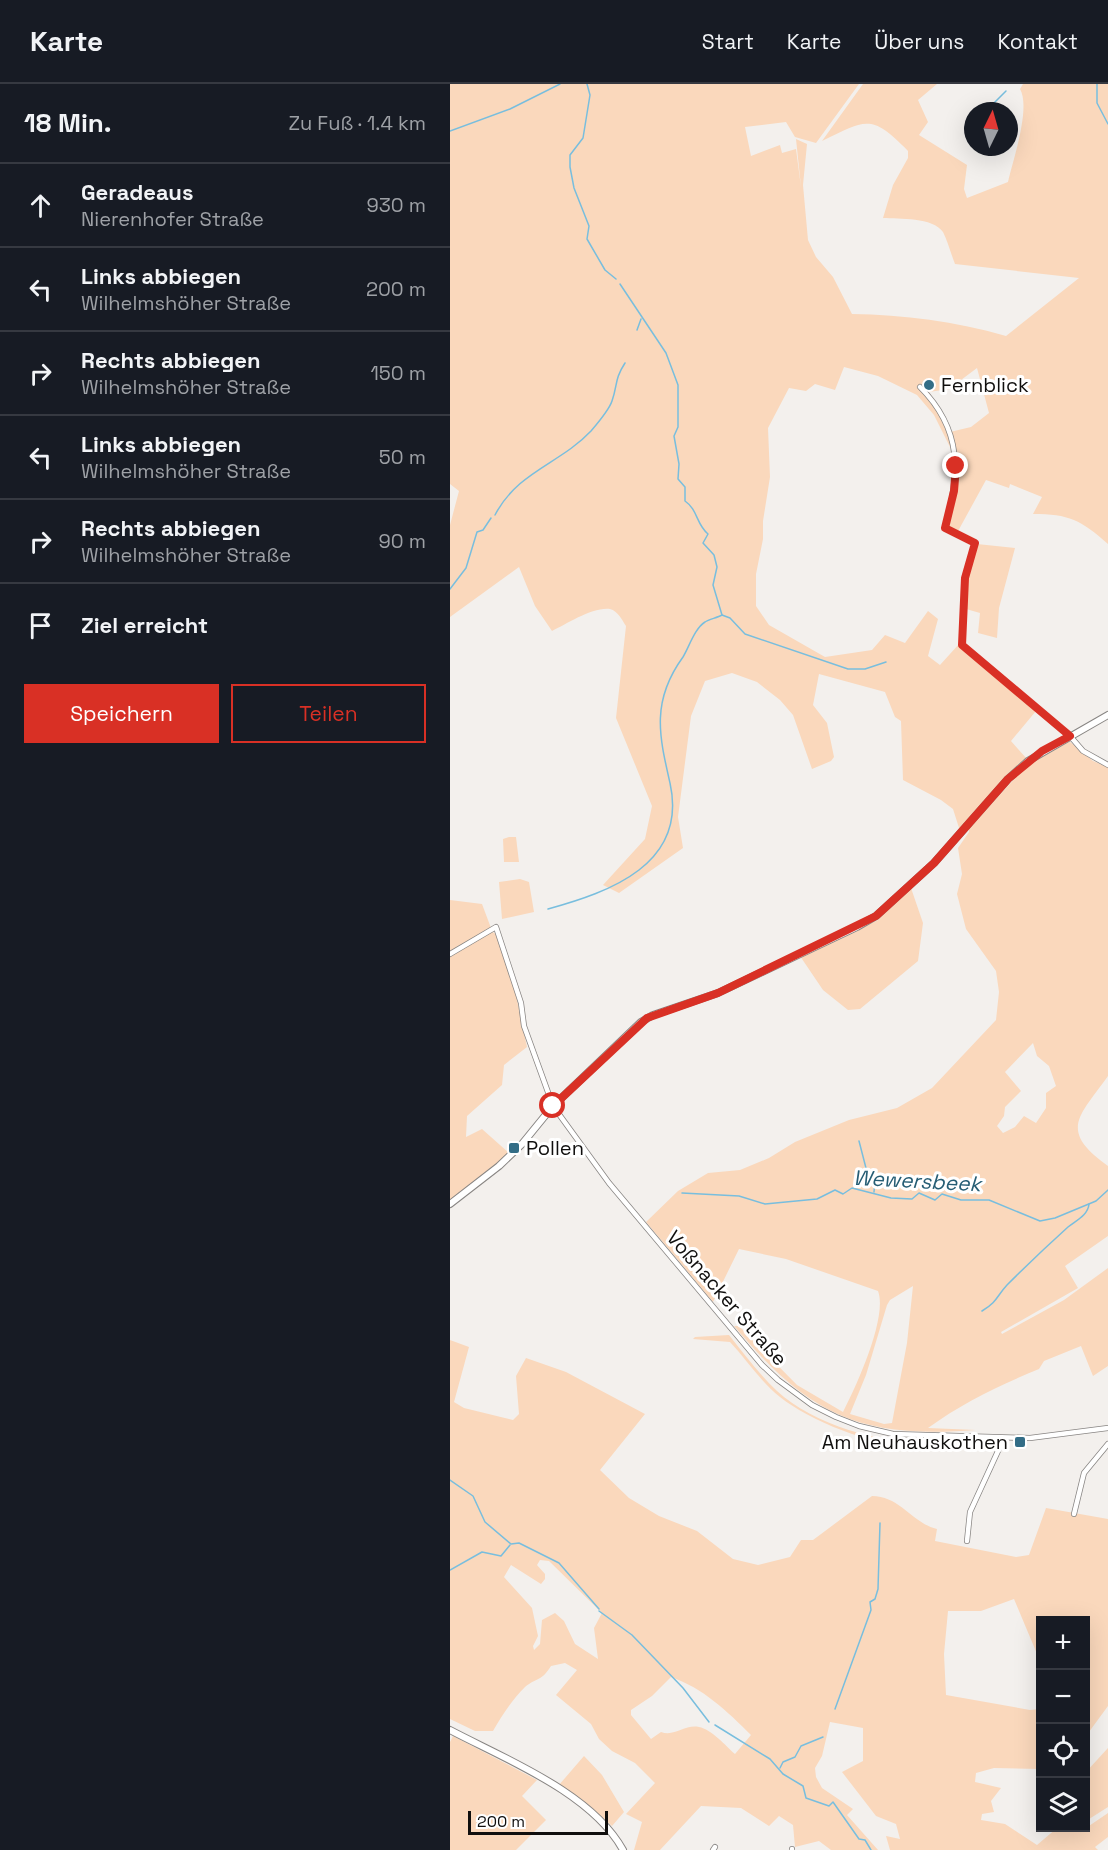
<!DOCTYPE html>
<html lang="de">
<meta charset="utf-8">
<style>
:root{--surface:#171b24;--page:#242831;--text:#f1f3f6;--muted:#9ea1a6;--line:#363941;--accent:#d93025}
body{margin:0;font-family:"Space Grotesk",sans-serif;background:var(--page);color:var(--text)}
.controls{position:absolute;right:18px;bottom:18px;display:grid;overflow:hidden;border-radius:0px;box-shadow:0 6px 24px #0002}
.controls button{width:54px;height:54px;display:grid;place-items:center;padding:0;border:0;border-bottom:2px solid var(--line);background:var(--surface);color:var(--text);font:30px sans-serif}
.compass{position:absolute;left:514px;top:18px;width:54px;height:54px;border-radius:50%;background:var(--surface);box-shadow:0 6px 24px #0002;rotate:5deg}
.scale{position:absolute;left:18px;bottom:15px;width:140px;box-sizing:border-box;padding-left:6px;border:3px solid #100f0e;border-top:0;font-size:16px;line-height:21px;white-space:nowrap;color:#100f0e;-webkit-text-stroke:4px #fff;paint-order:stroke}
.stop{position:absolute;width:18px;height:18px;margin:-14px;border:4px solid #d93025;border-radius:50%;background:#fff}
.stop.end{background:#d93025;border-color:#fff;box-shadow:0 2px 6px #0008}
.list{margin:0;padding:0;list-style:none}
h2{display:flex;justify-content:space-between;align-items:center;height:78px;margin:0;padding:0 24px;font-size:26px}
h2 small{font-size:20px;font-weight:400;color:var(--muted)}
.list li{display:grid;grid-template-columns:39px 1fr auto;gap:18px;align-items:center;box-sizing:border-box;height:84px;padding:0 24px;border-top:2px solid var(--line)}
.list b{display:block;font-size:22px;white-space:nowrap}
.list p{margin:0;font-size:20px;white-space:nowrap;color:var(--muted)}
.list em{font-size:20px;font-style:normal;color:var(--muted)}
.actions{display:flex;gap:12px;padding:18px 24px}
.actions a{flex:1;padding:14px 0;border:2px solid var(--accent);border-radius:0px;text-align:center;font-size:21px;color:var(--accent)}
.actions .main{background:var(--accent);color:#fff}
.icon{flex:none;width:33px;height:33px;fill:none;stroke:currentColor;stroke-width:2;stroke-linecap:round;stroke-linejoin:round}
.map{position:relative;flex:none;width:658px;height:1766px;overflow:hidden}
header{display:flex;align-items:center;gap:36px;box-sizing:border-box;height:84px;padding:0 30px;background:var(--surface);border-bottom:2px solid var(--line)}
header strong{font-size:28px}
nav{display:flex;gap:33px;margin-inline-start:auto;font-size:21px}
main{display:flex}
aside{flex:1;background:var(--surface)}
.map>svg:first-child{display:block}
</style>
<header>
<strong>Karte</strong>
<nav><a>Start</a><a>Karte</a><a>Über uns</a><a>Kontakt</a></nav>
</header>
<main>
<aside>
<h2>18 Min.<small>Zu Fuß · 1.4 km</small></h2>
<ul class="list">
<li><svg class="icon" aria-label="ahead" viewBox="0 0 24 24"><path d="M12 20V5M6 11l6-6 6 6"/></svg><div><b>Geradeaus</b><p>Nierenhofer Straße</p></div><em>930 m</em></li>
<li><svg class="icon" aria-label="left" viewBox="0 0 24 24"><path d="M17 20v-9H6M10 6l-5 5 5 5"/></svg><div><b>Links abbiegen</b><p>Wilhelmshöher Straße</p></div><em>200 m</em></li>
<li><svg class="icon" aria-label="right" viewBox="0 0 24 24"><path d="M7 20v-9h11M14 6l5 5-5 5"/></svg><div><b>Rechts abbiegen</b><p>Wilhelmshöher Straße</p></div><em>150 m</em></li>
<li><svg class="icon" aria-label="left" viewBox="0 0 24 24"><path d="M17 20v-9H6M10 6l-5 5 5 5"/></svg><div><b>Links abbiegen</b><p>Wilhelmshöher Straße</p></div><em>50 m</em></li>
<li><svg class="icon" aria-label="right" viewBox="0 0 24 24"><path d="M7 20v-9h11M14 6l5 5-5 5"/></svg><div><b>Rechts abbiegen</b><p>Wilhelmshöher Straße</p></div><em>90 m</em></li>
<li><svg class="icon" aria-label="arrive" viewBox="0 0 24 24"><path d="M6 21V4h12l-3 4 3 4H6"/></svg><div><b>Ziel erreicht</b></div></li>
</ul>
<div class="actions"><a class="main">Speichern</a><a>Teilen</a></div>
</aside>
<div class="map">
<svg width="658" height="1766" viewBox="0 0 658 1766">
<rect width="100%" height="100%" fill="#f3f0ed"/>
<g fill="#fad8bc" fill-rule="evenodd">
<path d="M0,0H409L366,59L345,53L336,38L295,43L301,72L330,61L332,69L346,65L351,103L346,55L357,60L353,101L358,156L366,173L383,193L402,230C454,231 505,237 556,252L629,194L505,180C501,170 498,158 493,148C483,133 449,135 433,134L443,101L458,74V67C421,29 416,36 372,57L413,0H487L468,16L478,38L469,51L517,81L514,105L517,114L558,98C563,76 581,24 570,5L573,0H658V460C631,436 619,430 583,430L592,413L560,400L559,404L536,396L507,449L498,441L507,396V377L484,331L467,311L428,292L394,283L385,306L365,300L356,307L339,304L318,344L320,393L313,437V455L306,490V522L319,541L375,573L422,566L435,551L455,559L478,527L488,535L478,572L490,581L509,560L586,627L561,657L577,675L510,747L503,725L491,716L453,696L451,637L445,633L435,608L369,590L363,621L377,639L384,673L381,677L362,685L343,631L330,616L307,598L282,589L255,597L241,632L228,733L233,764L169,809L153,801L195,755L202,722L166,634L176,542C172,536 168,527 160,525C142,523 117,540 102,547L85,522L69,483L0,533V441L9,407L0,400ZM527,284L539,329L521,343L500,348L495,333L479,308L499,305Z"/>
<path d="M527,460L565,464L549,524L547,554L528,549L530,529L516,525L517,494Z"/>
<path d="M619,657L643,677L658,683V992C629,1033 608,1046 658,1082V1152L615,1182L628,1204L551,1248L552,1250L614,1216L658,1184V1282L643,1292L631,1262L594,1277L589,1285C550,1301 512,1319 478,1344L526,1346C409,1355 359,1331 284,1242H289L347,1301L393,1328C406,1303 438,1233 428,1207L336,1175L289,1165L263,1218L196,1138L228,1107L258,1089L290,1086L319,1074L345,1058L399,1036L447,1024L482,1004L546,936L549,908L546,887L516,845L507,810L512,790L508,764L519,748V744L581,677ZM583,959L587,972L599,982L606,1002L596,1009V1024L586,1039L574,1032L565,1043L553,1049L547,1042L554,1032L555,1023L571,1007L555,988ZM463,1202L457,1259L442,1339L434,1340L400,1330L416,1291L437,1221L440,1216Z"/>
<path d="M59,753H66L69,778H54L53,755Z"/>
<path d="M70,795L79,798L84,828L52,835L49,798Z"/>
<path d="M461,804L473,839L468,877L410,925L398,926L373,906L350,872L428,836Z"/>
<path d="M0,816L32,820L41,844L0,868Z"/>
<path d="M41,847L46,850L64,901L77,963L54,981L52,1001L17,1032L16,1053L32,1045L59,1069L25,1101L0,1118V873Z"/>
<path d="M279,1251C294,1270 309,1290 327,1307C366,1343 437,1361 489,1359C446,1372 365,1341 330,1313C310,1297 297,1276 280,1258L243,1255L245,1253Z"/>
<path d="M0,1256L19,1263L4,1318L14,1324L63,1336L69,1330L66,1292L76,1274L116,1288L195,1330L150,1386L179,1414L209,1432L247,1447L283,1475L308,1481L340,1473L351,1456H363L422,1412C450,1412 462,1439 487,1445L485,1457L566,1473L579,1471L596,1424L658,1435V1622L636,1652V1536H590V1577L564,1515L531,1527H498L494,1570L496,1611L580,1626L590,1625V1685L544,1684L526,1689L525,1698L551,1704L541,1717L544,1728L532,1730L531,1736L555,1740L587,1761L607,1744H636L658,1729V1753L645,1763L648,1766H440L436,1752L450,1755L446,1740L426,1732L392,1688L413,1677V1644L380,1638L372,1672L365,1684L366,1693L372,1704L403,1725L397,1731L428,1766H436H381L369,1757L345,1763L343,1741L329,1732L319,1742L291,1724L251,1722L210,1766H184L192,1738L176,1730L205,1699L185,1679L162,1667L149,1655L141,1640L106,1611L127,1586L115,1579L101,1582C91,1598 87,1593 75,1603C62,1616 52,1631 43,1647H25L0,1635ZM90,1476L99,1477L152,1529L144,1544L148,1575L125,1560L114,1537L105,1529L92,1536L90,1560L84,1566L83,1562L88,1552L82,1524L54,1493L61,1481L91,1500L95,1495V1490L87,1481ZM221,1593C253,1604 277,1627 301,1651L285,1670C276,1662 261,1645 249,1643C235,1640 225,1653 211,1648L201,1655L181,1631V1626L202,1612Z"/>
<path d="M3,1652L87,1696L72,1712L96,1736L66,1766H0V1658Z"/>
<path d="M658,1664V1723L636,1737V1688Z"/>
<path d="M134,1672L152,1691L174,1728L162,1742L136,1719L109,1701Z"/>
</g>
<g fill="none" stroke-linecap="round" stroke-linejoin="round">
<g stroke="#78bede" stroke-width="1.5">
<path d="M137,0L140,11L133,54L120,71V83L124,104L139,142L137,155L155,186L166,195"/>
<path d="M647,0V19L658,40"/>
<path d="M526,25L543,20L556,7"/>
<path d="M0,47L60,25L110,0"/>
<path d="M170,200L216,269L228,301V343L224,352L229,380L228,395L235,403V417C248,426 246,440 258,450L253,459L264,471L267,483L263,501L272,531L280,534L295,550L398,585H415L436,578"/>
<path d="M187,246L191,235"/>
<path d="M45,431C68,387 110,380 141,347C147,340 159,326 162,317C168,300 164,296 175,279"/>
<path d="M0,505L16,484L27,448L33,446L41,434"/>
<path d="M98,825C160,808 238,780 220,699C209,651 201,617 233,573C239,563 245,544 255,538C259,535 267,534 272,531"/>
<path d="M409,1057L417,1088L425,1097L424,1108"/>
<path d="M232,1109L289,1112L315,1120L367,1115L385,1106L393,1110L402,1104L441,1114L462,1115L469,1109L485,1116L492,1110L511,1116H539L590,1137L605,1134L646,1117L658,1106"/>
<path d="M532,1227C548,1217 546,1213 557,1201C577,1181 597,1162 618,1143C627,1136 638,1131 639,1120"/>
<path d="M0,1396L23,1412L35,1438L61,1460L69,1459L109,1479L149,1525"/>
<path d="M0,1486L32,1468L51,1472L60,1461"/>
<path d="M149,1527L182,1551L233,1604L259,1638"/>
<path d="M385,1625L421,1526L420,1518L425,1515L428,1505L430,1439"/>
<path d="M265,1641L320,1675L333,1690L353,1702L356,1714L379,1722L383,1718L409,1755L415,1756L421,1766"/>
<path d="M330,1684L333,1678L345,1673L351,1662L373,1653"/>
</g>
<defs>
<g id="street">
<path d="M470,303C513,346 510,390 495,444L525,459L515,494L512,561L620,652L633,667L658,681"/>
<path d="M0,870L46,843L71,919L74,942L103,1022L159,1099L312,1281L328,1296L362,1321L386,1333L409,1342L443,1350L580,1354L658,1344"/>
<path d="M624,1430L634,1389L658,1360"/>
<path d="M517,1457L520,1428L554,1354"/>
<path d="M263,1766L265,1763"/>
<path d="M342,1766V1765"/>
</g>
<g id="secondary">
<path d="M0,1120L49,1082L72,1060L103,1022L191,938L203,931L268,909L407,843L426,832L484,779L558,695L578,677L658,631"/>
<path d="M0,1646C55,1675 142,1709 173,1766"/>
</g>
</defs>
<use href="#street" stroke="#888583" stroke-width="6"/>
<use href="#secondary" stroke="#888583" stroke-width="8"/>
<use href="#street" stroke="#fff" stroke-width="4.5"/>
<use href="#secondary" stroke="#fff" stroke-width="6"/>
</g>
<g fill="none" stroke-linecap="round" stroke-linejoin="round">
<path stroke="#d93025" stroke-width="8" d="M103,1022L197,934L268,909L426,832L484,779L558,695L592,667L620,652L512,561L515,494L525,459L495,444L504,407L506,382"/>
</g>
<g fill="#336d86" stroke="#fff" stroke-width="2">
<circle cx="479" cy="301" r="6"/>
<rect x="58" y="1058" width="12" height="12" rx="3"/>
<rect x="564" y="1352" width="12" height="12" rx="3"/>
</g>
<g text-anchor="middle" stroke-width="6" stroke-linejoin="round" paint-order="stroke">
<g font-size="20" fill="#100f0e" stroke="#fff" text-anchor="start">
<text x="491" y="308">Fernblick</text>
<text x="76" y="1071">Pollen</text>
<text x="558" y="1365" text-anchor="end">Am Neuhauskothen</text>
</g>
<g font-size="20" fill="#100f0e" stroke="#fff">
<text transform="translate(277 1214) rotate(49)" y="7">Voßnacker Straße</text>
</g>
<g font-size="21" font-style="italic" fill="#265d74" stroke="#fff">
<text transform="translate(467 1097) rotate(3)" y="7">Wewersbeek</text>
</g>
</g>
</svg>
<div class="controls">
<button>+</button>
<button>−</button>
<button><svg class="icon" aria-label="locate" viewBox="0 0 24 24"><circle cx="12" cy="12" r="6"/><path d="M12 2v4M12 18v4M2 12h4M18 12h4"/></svg></button>
<button><svg class="icon" aria-label="layers" viewBox="0 0 24 24"><path d="M12 4l9 5-9 5-9-5zM3 14l9 5 9-5"/></svg></button>
</div>
<svg class="compass" viewBox="-18 -18 36 36"><path d="M0-13l5 13h-10z" fill="#e53935"/><path d="M0 13l5-13h-10z" fill="#9ea1a6"/></svg>
<div class="scale">200 m</div>
<div class="stop" style="left:103px;top:1022px"></div>
<div class="stop end" style="left:506px;top:382px"></div>
</div>
</main>
